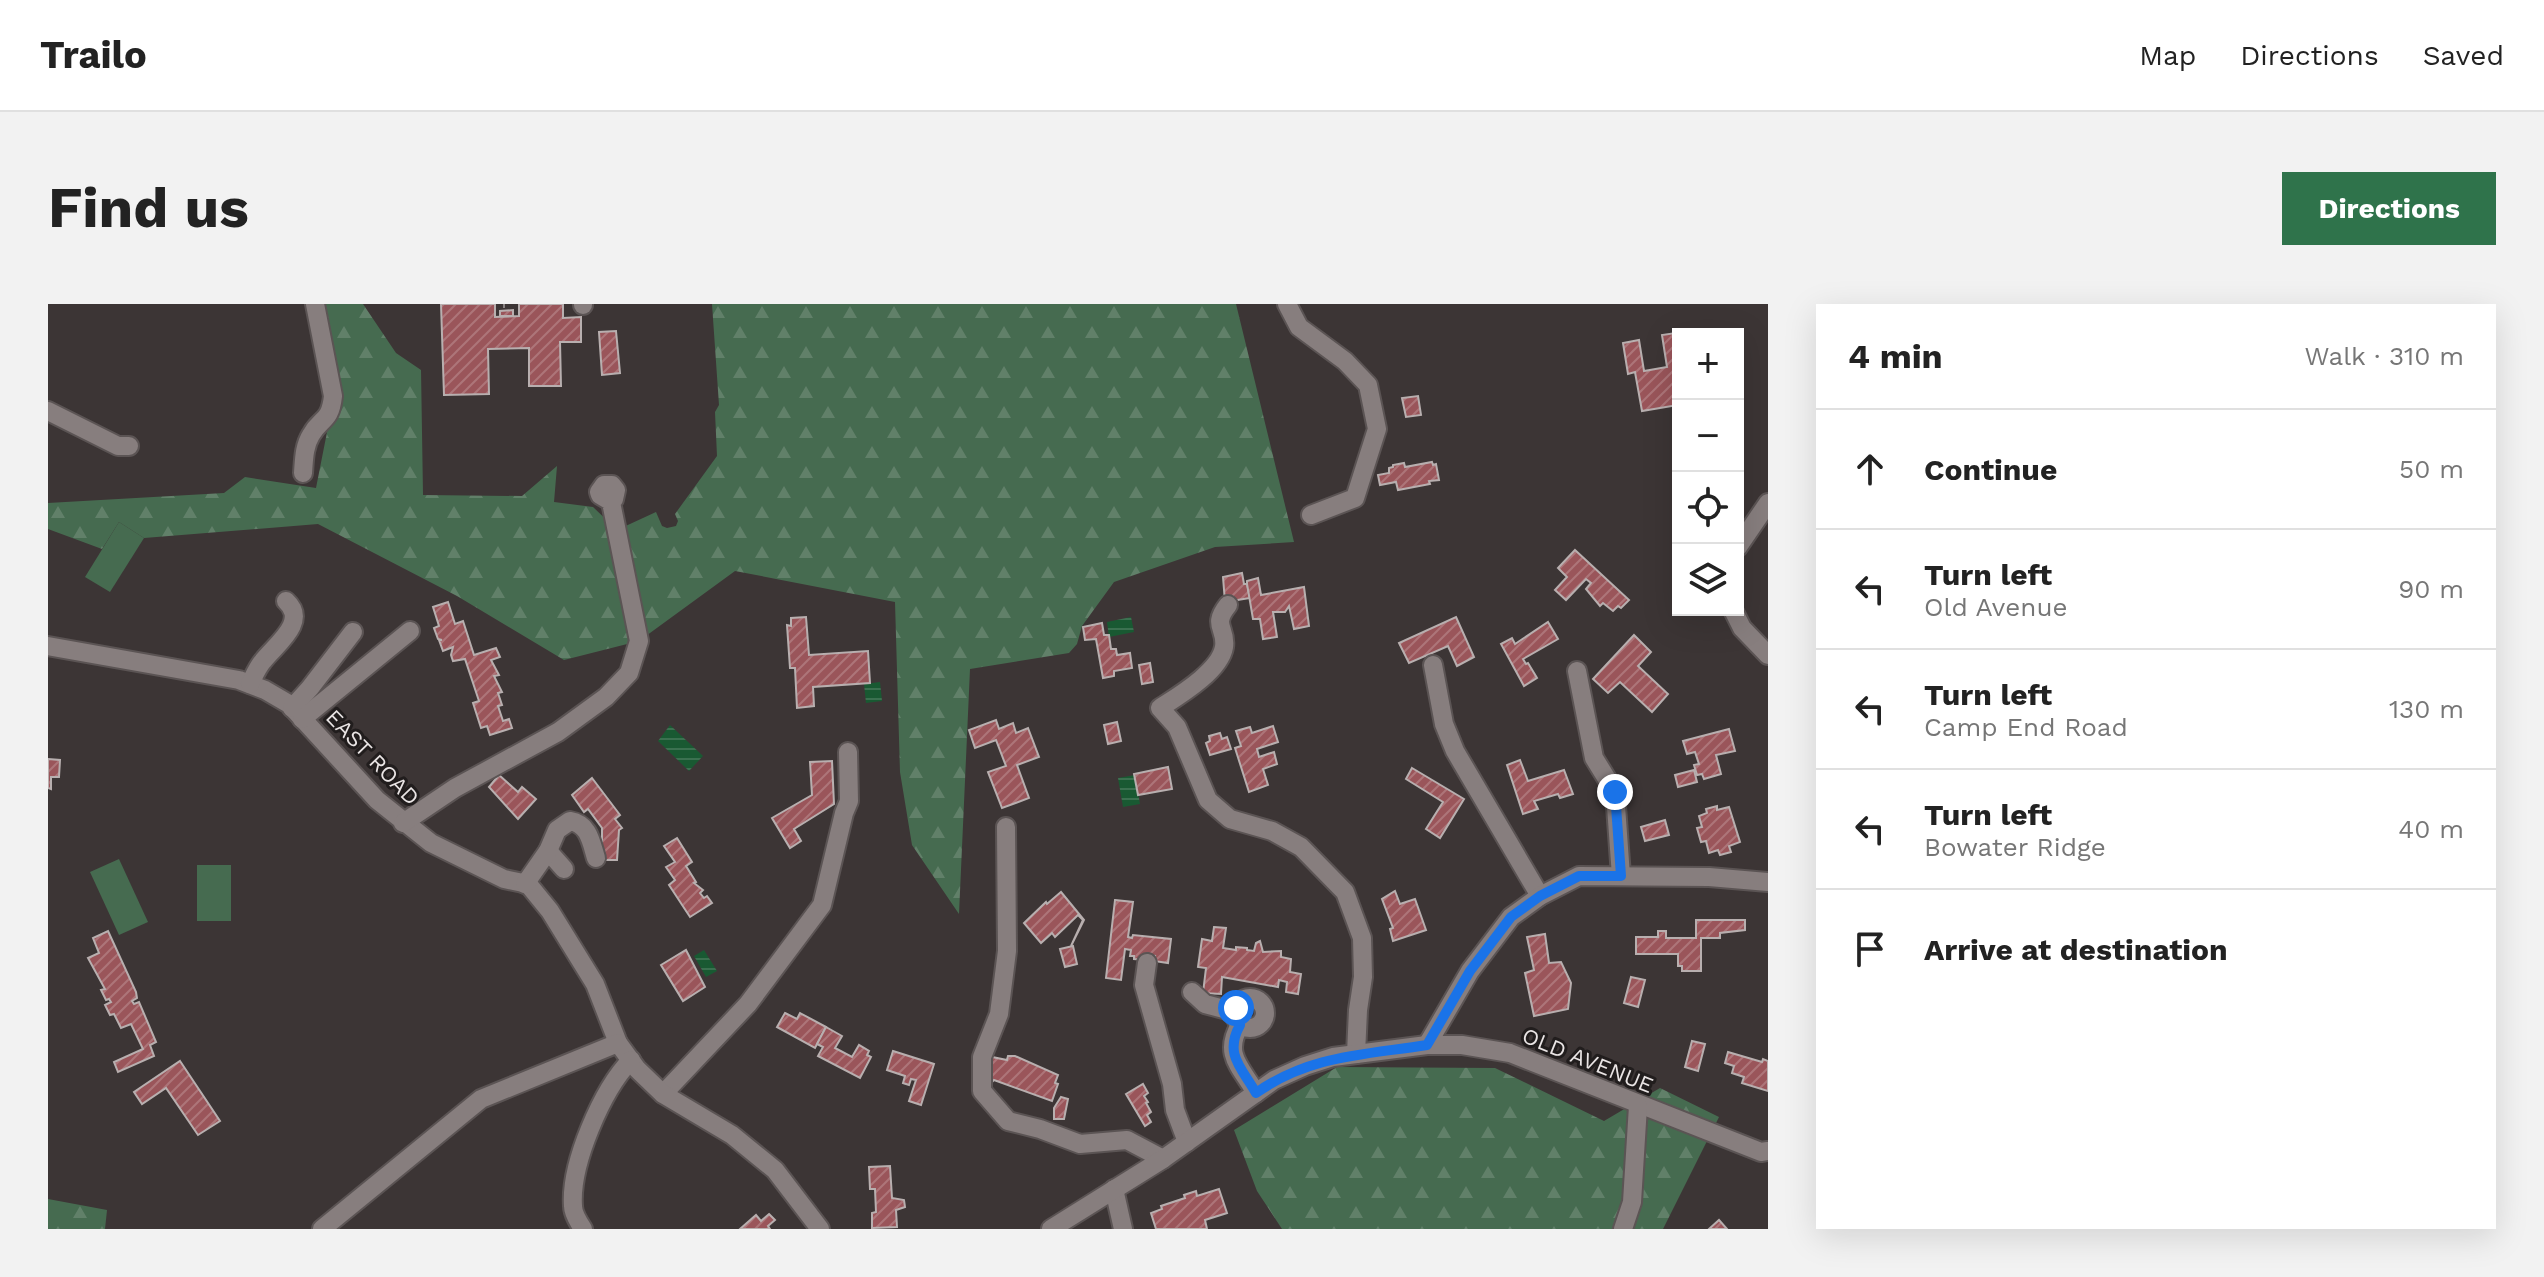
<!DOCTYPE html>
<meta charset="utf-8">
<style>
:root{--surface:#fff;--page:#f2f2f2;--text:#222;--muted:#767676;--line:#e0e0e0;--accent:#2f734b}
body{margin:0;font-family:"Work Sans",sans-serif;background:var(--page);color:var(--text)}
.controls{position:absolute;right:24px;top:24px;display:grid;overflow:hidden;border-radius:0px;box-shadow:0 8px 32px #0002}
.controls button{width:72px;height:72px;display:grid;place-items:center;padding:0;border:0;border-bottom:2px solid var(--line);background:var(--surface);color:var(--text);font:40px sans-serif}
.stop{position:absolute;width:24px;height:24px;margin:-18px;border:6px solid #1a73e8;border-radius:50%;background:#fff}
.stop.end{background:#1a73e8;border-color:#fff;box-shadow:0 2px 8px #0008}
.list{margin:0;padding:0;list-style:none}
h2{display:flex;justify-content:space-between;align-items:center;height:104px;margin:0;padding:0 32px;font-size:34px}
h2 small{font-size:26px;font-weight:400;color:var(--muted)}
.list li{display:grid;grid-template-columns:52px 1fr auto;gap:24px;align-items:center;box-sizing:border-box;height:120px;padding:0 32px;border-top:2px solid var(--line)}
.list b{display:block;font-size:30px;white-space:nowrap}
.list p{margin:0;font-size:26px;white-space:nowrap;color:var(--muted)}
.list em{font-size:26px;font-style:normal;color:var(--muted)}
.icon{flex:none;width:44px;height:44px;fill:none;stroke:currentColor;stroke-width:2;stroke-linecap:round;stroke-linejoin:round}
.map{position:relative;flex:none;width:1720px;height:925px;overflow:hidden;border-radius:0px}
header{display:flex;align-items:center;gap:48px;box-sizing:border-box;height:112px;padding:0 40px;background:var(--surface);border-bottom:2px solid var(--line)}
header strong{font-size:38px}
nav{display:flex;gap:44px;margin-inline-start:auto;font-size:28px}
.intro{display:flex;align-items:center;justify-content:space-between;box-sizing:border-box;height:192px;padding:0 48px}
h1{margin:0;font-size:56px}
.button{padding:20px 36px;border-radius:0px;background:var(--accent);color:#fff;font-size:28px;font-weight:700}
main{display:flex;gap:48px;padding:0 48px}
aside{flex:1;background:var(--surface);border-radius:0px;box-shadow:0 8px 32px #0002}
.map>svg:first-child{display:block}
</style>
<header>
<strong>Trailo</strong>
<nav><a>Map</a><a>Directions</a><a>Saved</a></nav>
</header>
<div class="intro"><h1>Find us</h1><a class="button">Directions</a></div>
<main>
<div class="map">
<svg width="1720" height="925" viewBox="0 0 1720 925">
<defs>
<pattern id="forest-firs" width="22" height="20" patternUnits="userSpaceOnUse" patternTransform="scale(2)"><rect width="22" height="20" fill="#466b50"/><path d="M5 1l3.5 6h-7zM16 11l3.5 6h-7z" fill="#618069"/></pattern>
<pattern id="water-rules" width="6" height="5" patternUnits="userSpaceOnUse" patternTransform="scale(2)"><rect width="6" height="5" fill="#195932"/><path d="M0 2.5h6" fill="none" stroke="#3b7150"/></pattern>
<pattern id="building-hatch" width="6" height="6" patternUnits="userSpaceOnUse" patternTransform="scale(2)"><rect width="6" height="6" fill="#9a555a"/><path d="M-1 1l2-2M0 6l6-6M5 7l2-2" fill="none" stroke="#ad7579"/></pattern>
</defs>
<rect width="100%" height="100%" fill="#3c3535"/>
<g fill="url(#forest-firs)">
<path d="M267,0H315L348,49L373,66L375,191L474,192L509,162L506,198L545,203L569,226L608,208L614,222L619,224L628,222L630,217L627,210L669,152L667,108L671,101L664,0H1188L1246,238L1167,243L1066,278L1034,322L1029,340L1021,349L922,365L911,610L864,541L852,468L847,298L687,267L591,337L516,356L409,292L270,220L96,234L71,218L54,245L0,225V199L176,189L197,173L268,184L283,108Z"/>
<path d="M1289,763L1447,764L1556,817L1612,784L1671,813L1615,925H1234L1209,887L1186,826Z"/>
<path d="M0,895L59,906L57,925H0Z"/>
</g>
<g fill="#466b50">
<path d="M71,218L96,234L62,288L37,273Z"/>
<path d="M71,555L100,618L71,631L42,568Z"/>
<rect x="149" y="561" width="34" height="56"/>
</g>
<g fill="url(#water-rules)">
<path d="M1083,313L1086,328L1061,333L1059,318Z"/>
<path d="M832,378L834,397L818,399L816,380Z"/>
<path d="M622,421L655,452L641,467L610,437Z"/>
<path d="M1087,471L1092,500L1075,503L1070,474Z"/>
<path d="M656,646L669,667L658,673L646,652Z"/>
</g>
<g fill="url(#building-hatch)" stroke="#b8afaf" stroke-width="2">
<path d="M393,0H447V13L471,12V0H515V14L533,13V38H512L513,82H481V44L440,45L441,90L396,91Z"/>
<path d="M465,6V12H452V7Z"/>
<path d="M568,27L572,69L554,71L551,28Z"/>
<path d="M1641,27L1642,30H1630V63H1628L1630,101L1594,107L1587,68L1580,70L1575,39L1591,36L1596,67L1619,63L1614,31Z"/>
<path d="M1370,92L1373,111L1358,113L1354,94Z"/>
<path d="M1384,158L1385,161L1388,160L1391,176L1381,177L1382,180L1350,186L1348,178L1332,181L1330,171L1341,169V164L1345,163V161L1356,159L1357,163Z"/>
<path d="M1527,246L1581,296L1573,304L1570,302L1565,307L1555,299L1552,302L1538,285L1543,279L1538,275L1518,296L1507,286L1519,273L1510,264Z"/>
<path d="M1194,269L1196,280H1199L1202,294L1177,298L1175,273Z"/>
<path d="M1210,274L1213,291L1256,283L1261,322L1246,325L1241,302L1237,308H1225L1229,333L1215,335L1212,315H1205L1199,280V277Z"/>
<path d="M400,298L407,320L415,317L426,351L448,344L452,353L443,356L451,371L446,372L454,388L450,389L454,401L450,402L455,417L461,415L464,424L442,431L439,422L433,424L425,399L431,397L417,355L405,357L403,351L405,343L395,347L391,336H394L390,335L386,324L391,322L385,303Z"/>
<path d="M758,313L761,351L820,347L822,379L765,383L766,402L749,404L747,364H742L739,321L743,322V314Z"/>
<path d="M1408,313L1426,353L1409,362L1400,342L1361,359L1351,339Z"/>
<path d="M1500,318L1510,335L1475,355L1478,360L1480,359L1489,374L1476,382L1453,340L1464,334L1467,340Z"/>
<path d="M1054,319L1056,331H1061L1063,345H1068L1069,351L1082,349L1084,364L1066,367V372L1055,374L1048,335L1037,336L1035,323Z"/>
<path d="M1586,331L1603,348L1590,362L1620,390L1604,408L1572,378L1560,389L1545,375Z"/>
<path d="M1102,359L1105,378L1094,380L1091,361Z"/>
<path d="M948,416L951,425L965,419L968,429L980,424L991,453L969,461L981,494L954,504L940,468L958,462L948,436L927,444L921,426Z"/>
<path d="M1069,418L1073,437L1060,440L1056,421Z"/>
<path d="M1225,422L1230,438L1209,445L1211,453L1226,448L1229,460L1215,465L1220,481L1201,488L1187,444L1193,442L1188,427L1202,423L1204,429Z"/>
<path d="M1681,425L1687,447L1668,451L1673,470L1656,475L1654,470L1649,471L1646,461L1651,460L1647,448L1639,450L1635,437Z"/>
<path d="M1172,429L1174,435L1179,433L1183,445L1162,451L1158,439L1162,437L1161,432Z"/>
<path d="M0,455L12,456L11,473H3V485L0,484Z"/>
<path d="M1472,456L1480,477L1516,466L1525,490L1512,494L1510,490L1486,497L1490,505L1475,510L1459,461Z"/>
<path d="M784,457L786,500L746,525L753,537L742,544L724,514L764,491L762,458Z"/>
<path d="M1120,463L1124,485L1090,491L1086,470Z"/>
<path d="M1364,464L1416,495L1392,534L1378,525L1395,498L1358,475Z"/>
<path d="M1646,466L1649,478L1630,483L1627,471Z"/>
<path d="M451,471L470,488L474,483L488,495L470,515L441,483Z"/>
<path d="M544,474L572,511L567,515L574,524L571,526L569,556H554V524L540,505L536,508L524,491Z"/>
<path d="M1669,502V506L1681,503L1692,538L1681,542L1683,548L1672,551L1670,546L1661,549L1658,537L1653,538L1649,524L1654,523L1651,512L1659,509L1658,505Z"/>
<path d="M1617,516L1621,531L1597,537L1593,523Z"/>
<path d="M629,534L644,558L638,562L648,578L646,579L655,586L652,589L656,594L659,592L664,599L642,613L621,581L627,576L618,563L627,558L616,542Z"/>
<path d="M1347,587L1352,600L1367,595L1378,626L1345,637L1342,625L1345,624L1334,595Z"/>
<path d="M1013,588L1036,616L1023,642L1035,616L1030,611L1007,633L1004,629L993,639L976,619L998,598L999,600Z"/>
<path d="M1067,596L1085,598L1080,633L1084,634L1085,631L1123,635L1120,659L1106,657L1107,652L1097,651V656L1086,655V652H1082L1083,646L1077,645L1073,676L1058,674Z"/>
<path d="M1648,616H1697V626L1672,629V634H1653V667H1634V662H1630V650H1588V633H1610V627H1618V634H1648Z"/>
<path d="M1166,623L1178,624L1175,644L1188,646V643L1199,644V646L1206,647L1208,639L1212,637L1215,648L1233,647V653L1243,655L1242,668L1253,670L1250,690L1238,688L1239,678L1231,676L1230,683L1174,673L1173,690L1155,689L1158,664L1150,663L1154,635L1164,637Z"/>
<path d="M60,627L88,688L89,694L84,697L86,700L91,698L108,738L102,741L106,752L70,768L66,758L95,745L83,720L73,724L66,710L62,711L57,701L63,698L61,695L58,696L53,686L57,685L40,654L51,649L45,634Z"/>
<path d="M1497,630L1501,659L1513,658L1523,679L1520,705L1486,712L1477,669L1486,666L1479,633Z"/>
<path d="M1025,642L1029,660L1017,663L1012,645Z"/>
<path d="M638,646L657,683L635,697L613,661Z"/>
<path d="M1583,673L1597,676L1590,703L1576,699Z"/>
<path d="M737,709L749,715L752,709L778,723L767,744L729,723Z"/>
<path d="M778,723L794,732L787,744L804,753L811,741L821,747L819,751L823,753L812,774L770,752L775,743L769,740Z"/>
<path d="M1644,737L1657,740L1650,767L1637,763Z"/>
<path d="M845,747L886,760L873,801L861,797L868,776L863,775L861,781L855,779L857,772L839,766Z"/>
<path d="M1680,748L1714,758L1715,755L1720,757V787L1694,779L1696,773L1684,769L1686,762L1677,759Z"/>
<path d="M960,752H967L1010,771L1007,779L1010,780L1004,797L946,776L942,780L936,777L944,753L959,756Z"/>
<path d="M132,757L172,817L150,831L118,784L94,800L86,788Z"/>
<path d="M1095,780L1100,789L1096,792L1100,798L1098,799L1103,808L1099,811L1103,818L1097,822L1078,790Z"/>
<path d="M1013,793L1020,795L1016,815H1006V804Z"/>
<path d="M842,862L844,894L856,896L857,903L848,906L849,923L824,924V909L828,908L827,885H822L821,863Z"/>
<path d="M1171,885L1179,909L1157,916L1159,925H1108L1103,909L1114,905L1113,902L1137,894L1136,891L1148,887L1149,892Z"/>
<path d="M721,910L727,916L720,922L722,925H692L708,911L713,917Z"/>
<path d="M1671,916L1679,925H1661Z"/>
</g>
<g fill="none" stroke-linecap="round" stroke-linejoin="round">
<defs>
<g id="minor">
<path d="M535,0V1"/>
<path d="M1239,0L1251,23L1297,57L1320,81L1329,125L1307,194L1263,211"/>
<path d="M0,107L70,142H81"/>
<path d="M255,169C256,156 256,142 263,131C273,113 282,119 285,92L267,0"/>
<path d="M1690,243L1720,199"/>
<path d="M1180,301C1163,322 1179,324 1176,343C1172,367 1132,391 1112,404L1129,423L1160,496L1182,515L1224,527L1253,543L1297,588L1314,634L1315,673L1310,706L1308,750"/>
<path d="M1685,306L1694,324L1720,351"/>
<path d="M0,342L191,376L217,386L241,400L329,496L383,539L456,575L480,580L502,607L547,680L570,739"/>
<path d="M1385,361L1396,420L1407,447L1492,592"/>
<path d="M1529,367L1546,454L1567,488L1573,572"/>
<path d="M202,380C206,372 209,364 215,357C227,341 261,318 238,297"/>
<path d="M244,404L262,384L305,328"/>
<path d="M254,415L362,327"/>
<path d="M355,519L407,484L510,428L558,393L581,369L591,337L564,203L562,197L552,191L551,188L556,181H564L568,186L566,195L562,197"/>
<path d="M958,523L959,647L951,710L934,753V787L960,817L992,825L1032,840L1079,836L1115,855"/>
<path d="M500,547L516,565"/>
<path d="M477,580L500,547L509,526L522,517C541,520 543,538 548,554"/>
<path d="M1099,659L1096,681L1124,780L1127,806L1139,838"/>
<path d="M1144,688L1157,700L1187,708"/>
<circle cx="1202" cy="709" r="15"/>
<path d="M1192,721C1175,750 1192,762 1208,789"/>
<path d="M1379,741L1422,667L1463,613L1492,592L1531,572L1661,573L1720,578"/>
<path d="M615,790L700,700L774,601L796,509L801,497L800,448"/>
<path d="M1066,885L1075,925"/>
<path d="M274,925L433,795L570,739L589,765L615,790L684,831L727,866L772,925"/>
<path d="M535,925C531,919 525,910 525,902C522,860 554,786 583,756"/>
<path d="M1003,925L1115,855L1226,776L1257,762L1285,753L1379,741H1414L1462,749L1713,848L1720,847"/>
<path d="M1575,925L1584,898L1590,802"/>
</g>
</defs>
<use href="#minor" stroke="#5b5454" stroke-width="22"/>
<path stroke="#898383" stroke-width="2" stroke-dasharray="4 4" stroke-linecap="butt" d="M456,0V6"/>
<use href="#minor" stroke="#877e7e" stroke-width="18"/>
</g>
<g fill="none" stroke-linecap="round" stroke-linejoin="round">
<path stroke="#1a73e8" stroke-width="10" d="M1188,704L1187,713L1192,721C1176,750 1193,763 1208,789C1262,751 1316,751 1379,741L1422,667L1463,613L1492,592L1531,572H1573L1567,488"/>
</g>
<g text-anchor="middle" stroke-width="6" stroke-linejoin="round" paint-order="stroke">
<g font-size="22" fill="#eae5e5" stroke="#211d1d">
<text transform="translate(325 453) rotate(46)" y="8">EAST ROAD</text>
<text transform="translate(1540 756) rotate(22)" y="8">OLD AVENUE</text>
</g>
</g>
</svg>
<div class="controls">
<button>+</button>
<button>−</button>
<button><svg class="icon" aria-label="locate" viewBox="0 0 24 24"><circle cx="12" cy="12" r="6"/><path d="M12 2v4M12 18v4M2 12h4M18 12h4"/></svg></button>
<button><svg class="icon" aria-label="layers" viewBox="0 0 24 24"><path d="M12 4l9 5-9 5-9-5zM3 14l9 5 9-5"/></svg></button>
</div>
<div class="stop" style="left:1188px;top:704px"></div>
<div class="stop end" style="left:1567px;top:488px"></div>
</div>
<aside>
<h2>4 min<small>Walk · 310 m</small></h2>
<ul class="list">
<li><svg class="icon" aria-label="ahead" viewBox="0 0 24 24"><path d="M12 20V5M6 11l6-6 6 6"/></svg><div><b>Continue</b></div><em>50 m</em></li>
<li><svg class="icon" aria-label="left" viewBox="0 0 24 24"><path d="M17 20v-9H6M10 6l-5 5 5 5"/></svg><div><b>Turn left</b><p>Old Avenue</p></div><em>90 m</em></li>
<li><svg class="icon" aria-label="left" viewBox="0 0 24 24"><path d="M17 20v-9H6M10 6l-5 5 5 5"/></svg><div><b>Turn left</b><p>Camp End Road</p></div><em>130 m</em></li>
<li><svg class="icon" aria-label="left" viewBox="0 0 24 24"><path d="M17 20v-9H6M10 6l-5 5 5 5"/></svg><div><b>Turn left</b><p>Bowater Ridge</p></div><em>40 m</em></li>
<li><svg class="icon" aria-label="arrive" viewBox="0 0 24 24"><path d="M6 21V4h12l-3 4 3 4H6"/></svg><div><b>Arrive at destination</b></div></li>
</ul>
</aside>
</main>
